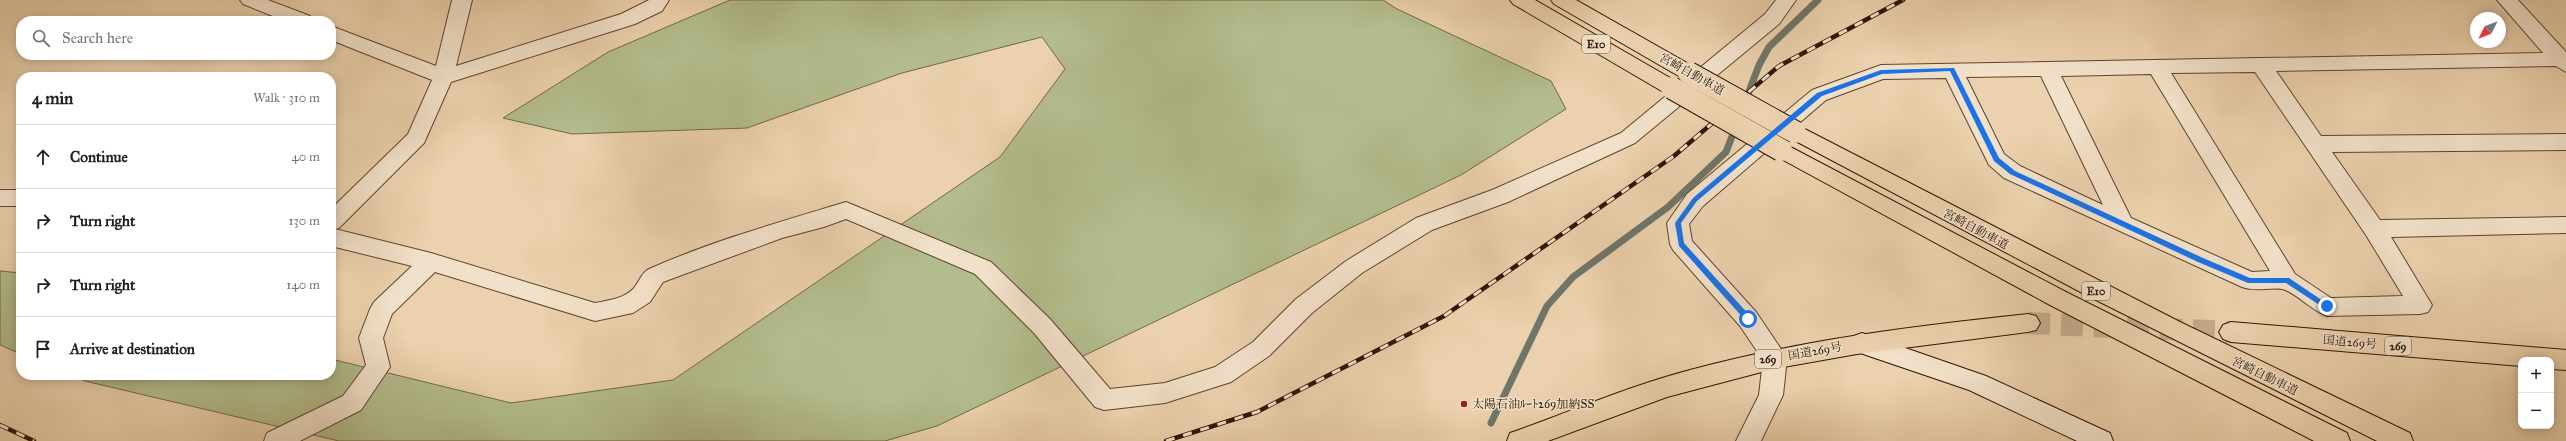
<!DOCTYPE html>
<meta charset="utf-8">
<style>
:root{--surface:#fff;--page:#f6f6f6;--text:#202124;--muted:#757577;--line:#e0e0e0}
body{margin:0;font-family:"IM FELL Great Primer","Noto Serif JP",serif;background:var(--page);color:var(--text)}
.controls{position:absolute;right:12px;bottom:12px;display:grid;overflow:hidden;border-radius:8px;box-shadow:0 2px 10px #0003}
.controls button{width:36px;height:36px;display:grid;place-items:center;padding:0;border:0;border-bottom:1px solid var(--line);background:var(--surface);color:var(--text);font:20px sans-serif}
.compass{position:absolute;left:2470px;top:12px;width:36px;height:36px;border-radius:50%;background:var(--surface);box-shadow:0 2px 10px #0003;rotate:228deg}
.stop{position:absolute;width:12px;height:12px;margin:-9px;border:3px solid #1a73e8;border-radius:50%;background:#fff}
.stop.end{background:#1a73e8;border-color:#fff;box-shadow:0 1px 4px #0008}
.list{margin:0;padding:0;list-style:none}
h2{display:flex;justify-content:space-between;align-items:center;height:52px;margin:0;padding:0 16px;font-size:17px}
h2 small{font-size:13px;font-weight:400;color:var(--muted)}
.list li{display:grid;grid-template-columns:26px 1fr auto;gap:12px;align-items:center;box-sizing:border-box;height:64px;padding:0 16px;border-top:1px solid var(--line)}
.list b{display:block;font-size:15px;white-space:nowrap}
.list em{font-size:13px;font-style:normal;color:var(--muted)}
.icon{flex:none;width:22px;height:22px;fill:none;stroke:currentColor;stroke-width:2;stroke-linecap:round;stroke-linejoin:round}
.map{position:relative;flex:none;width:2566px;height:441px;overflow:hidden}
.search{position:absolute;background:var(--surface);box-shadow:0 2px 10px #0003;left:16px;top:16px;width:320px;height:44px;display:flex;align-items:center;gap:10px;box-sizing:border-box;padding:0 14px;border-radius:16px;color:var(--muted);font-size:15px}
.panel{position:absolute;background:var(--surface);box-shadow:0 2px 10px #0003;left:16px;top:72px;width:320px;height:308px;border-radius:16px}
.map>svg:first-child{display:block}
</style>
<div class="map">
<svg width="2566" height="441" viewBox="0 0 2566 441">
<rect width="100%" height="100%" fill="#ebd1ad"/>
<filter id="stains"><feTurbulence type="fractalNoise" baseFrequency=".005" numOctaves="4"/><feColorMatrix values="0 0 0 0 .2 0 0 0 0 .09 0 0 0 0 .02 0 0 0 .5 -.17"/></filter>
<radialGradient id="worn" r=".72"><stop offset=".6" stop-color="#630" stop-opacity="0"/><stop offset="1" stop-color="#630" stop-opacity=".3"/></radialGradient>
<g fill="#b3bc8d" stroke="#716847">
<path d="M730,0H1383L1397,9L1551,81L1566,109L1461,175L937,426L885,441H339L85,381L71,375H331V359L511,403L673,380L1000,157L1065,69L1042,37L902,73L747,128L572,134L503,118L608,52Z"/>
<path d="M0,271L21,273V354L0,345Z"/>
</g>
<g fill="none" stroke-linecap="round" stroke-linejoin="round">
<g stroke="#6f7669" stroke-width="7">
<path d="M1745,102L1759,65L1769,47L1818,0"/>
<path d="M1491,423L1547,306L1573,277L1668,207L1726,152L1736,126"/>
</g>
<path stroke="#c5ab8b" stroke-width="22" stroke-dasharray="22 11" stroke-linecap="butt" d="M2028,323L2231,332"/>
<defs>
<g id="street">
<path d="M240,0H268L310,16L313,21H285L243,4Z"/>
<path d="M452,0H472L456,66L621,14L649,0H669L662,11L635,24L451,82L424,143L339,228L335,229L431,253L595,303C609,300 624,299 634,288C639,282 642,272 649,269C712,241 780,222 846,202L991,262L1050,319L1110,389L1165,383L1215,367L1253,342L1296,299L1346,261L1416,218L1492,190L1621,133L1765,14L1776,0H1796L1779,24L1635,143L1508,202L1432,230L1362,273L1312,313L1269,356L1231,382L1165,403L1104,410L1095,407L1034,333L975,274L846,219L824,227L782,238L663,282L650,302L633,313L595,321L435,272L392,314L383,338L390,367L361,410L300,441H264L267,433L343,396L366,365L359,338L370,309L374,302L412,266L331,246V209L408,134L432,80L331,40V26L436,66Z"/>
<path d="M2497,0H2518L2566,52V72L2556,66L2276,71L2321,136L2566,134V150L2332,152L2380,220L2566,217V233L2391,237L2432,305L2428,312L2420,314L2327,316C2312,311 2294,291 2282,289C2269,287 2255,292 2242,287L2004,178L1989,165L1946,78L1883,79L1826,100L1703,206L1689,224L1692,241L1756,312L1787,358L1783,395L1761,441H1736L1759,395L1763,360L1740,326L1673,250L1670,244L1667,223L1687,194L1812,90L1881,65L2543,53ZM2255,72L2366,235L2403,296L2331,298L2295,274L2171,73ZM2151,74L2270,271L2252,272L2131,218L2061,76ZM2041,76L2103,205L2020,166L2004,154L1966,77Z"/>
<rect x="0" y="190" width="21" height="16"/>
</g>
<path id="secondary" d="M1862,333L1986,376L2110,433L2113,441H2077L1969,390L1866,355L1854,350L1850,343L1854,336Z"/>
<g id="highway">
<path d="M1510,0H1535L1679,83L1682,88L1679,93L1672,95L1665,93L1513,4Z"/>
<path d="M1551,0H1576L1696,68L1699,73L1696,78L1689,80L1682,78L1554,4Z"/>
<path d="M1795,124L2180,322L2410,433L2413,441H2377L2088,296L1788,137L1785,132L1788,127Z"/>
<path d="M1781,142L2066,292L2347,433L2350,441H2314L2050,305L1774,155L1770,150L1774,145Z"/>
<path d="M2028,314L2036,316L2040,323L2036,330L2028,332L1857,354L1773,369L1667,397L1548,441H1507L1510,433C1570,412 1629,386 1690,370C1801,340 1914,326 2028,314Z"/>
<path d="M2231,322L2566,350V370L2551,369V360H2521V366L2231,342L2223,339L2219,332L2223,325Z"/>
</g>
</defs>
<use href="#street" stroke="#5e442c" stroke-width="2"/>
<use href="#secondary" stroke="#2f1501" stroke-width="2"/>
<use href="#highway" stroke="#2f1501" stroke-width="2"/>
<use href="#street" fill="#f2e1ca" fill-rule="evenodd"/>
<use href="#secondary" fill="#f2e1ca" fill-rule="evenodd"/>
<use href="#highway" fill="#ebd1ad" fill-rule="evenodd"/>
<defs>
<g id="rail">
<path d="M0,425L34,441"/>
<path d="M1166,441L1257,412L1444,316L1674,156L1779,66L1903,0"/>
</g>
</defs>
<use href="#rail" stroke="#2f1501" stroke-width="4.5"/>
<use href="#rail" stroke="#f2e1ca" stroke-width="3" stroke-dasharray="9" stroke-linecap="butt"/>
<defs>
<g id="highway-bridge">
<path d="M1689,73L1795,132"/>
<path d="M1672,88L1781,150"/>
</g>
</defs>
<use href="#highway-bridge" stroke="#2f1501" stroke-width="24" stroke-linecap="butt"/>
<use href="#highway-bridge" stroke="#ebd1ad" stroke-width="22"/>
</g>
<path fill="#1a73e8" d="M1954,68L1999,158L2015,171L2203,258L2250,278H2289L2329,305V308H2324L2286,283H2248L2198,262L2010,174L1994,161L1950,71L1882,74L1822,96L1697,201L1681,223L1684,243L1751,317V321H1746L1679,246L1675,223L1693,198L1817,93L1881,70Z"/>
<circle fill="#8f2418" stroke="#f2e1ca" stroke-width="1.5" cx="1464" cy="404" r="4"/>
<g text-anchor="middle" stroke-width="3" stroke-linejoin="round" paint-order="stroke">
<g fill="#f2e1ca" stroke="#6a523d" stroke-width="1">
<rect x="1582" y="35" width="28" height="18" rx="3"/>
<rect x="2082" y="282" width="28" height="18" rx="3"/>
<rect x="2385" y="337" width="26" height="18" rx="3"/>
<rect x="1755" y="350" width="26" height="18" rx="3"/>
</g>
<g font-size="11" font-weight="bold" fill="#2f1501">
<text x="1596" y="48">E10</text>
<text x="2096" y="295">E10</text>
<text x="2398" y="350">269</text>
<text x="1768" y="363">269</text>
</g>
<g font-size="12" fill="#2f1501" stroke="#f2e1ca">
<text transform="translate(1692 74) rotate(29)" y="4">宮崎自動車道</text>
<text transform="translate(1976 229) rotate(28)" y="4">宮崎自動車道</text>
<text transform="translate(2350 342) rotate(5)" y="4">国道269号</text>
<text transform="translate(1815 351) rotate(-10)" y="4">国道269号</text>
<text transform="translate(2265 376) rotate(26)" y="4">宮崎自動車道</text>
</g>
<g font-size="12" fill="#2f1501" stroke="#f2e1ca" text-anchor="start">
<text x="1472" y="408">太陽石油ﾙｰﾄ269加納SS</text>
</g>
</g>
<rect width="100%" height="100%" filter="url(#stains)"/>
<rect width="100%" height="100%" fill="url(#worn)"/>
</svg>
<div class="controls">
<button>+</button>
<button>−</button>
</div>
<svg class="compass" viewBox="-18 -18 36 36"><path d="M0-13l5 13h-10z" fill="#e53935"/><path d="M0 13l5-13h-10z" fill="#757577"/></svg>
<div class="stop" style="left:1748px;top:319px"></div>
<div class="stop end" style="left:2327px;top:306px"></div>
<div class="search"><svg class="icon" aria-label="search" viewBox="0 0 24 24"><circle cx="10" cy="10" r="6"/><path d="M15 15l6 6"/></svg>Search here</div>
<section class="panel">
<h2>4 min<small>Walk · 310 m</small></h2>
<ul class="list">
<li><svg class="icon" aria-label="ahead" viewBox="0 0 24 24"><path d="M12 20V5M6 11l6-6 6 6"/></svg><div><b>Continue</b></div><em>40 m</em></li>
<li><svg class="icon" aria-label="right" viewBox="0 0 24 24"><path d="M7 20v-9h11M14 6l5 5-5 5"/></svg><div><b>Turn right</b></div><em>130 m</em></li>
<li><svg class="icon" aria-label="right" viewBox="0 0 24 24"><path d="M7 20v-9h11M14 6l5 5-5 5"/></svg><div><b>Turn right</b></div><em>140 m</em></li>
<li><svg class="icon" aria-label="arrive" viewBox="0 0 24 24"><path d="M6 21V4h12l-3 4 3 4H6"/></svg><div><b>Arrive at destination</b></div></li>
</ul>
</section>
</div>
